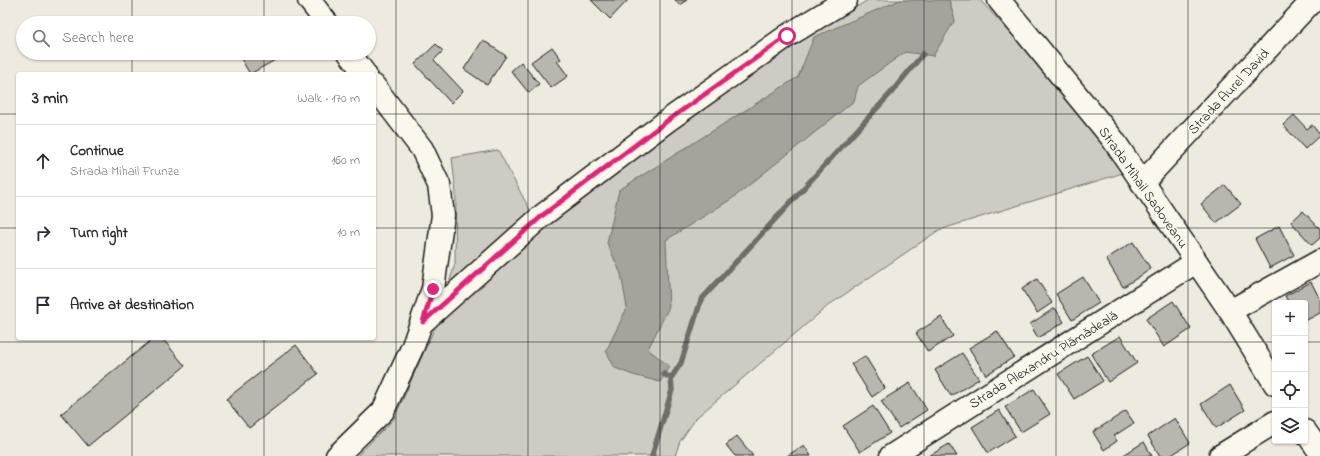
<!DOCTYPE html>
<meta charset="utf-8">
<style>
:root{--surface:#fff;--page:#f7f7f7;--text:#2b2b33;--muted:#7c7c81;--line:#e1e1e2}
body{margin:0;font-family:"Indie Flower",sans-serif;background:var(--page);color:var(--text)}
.controls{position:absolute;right:12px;bottom:12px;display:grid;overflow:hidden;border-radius:4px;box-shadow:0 1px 3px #0004}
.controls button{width:36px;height:36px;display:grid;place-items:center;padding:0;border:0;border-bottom:1px solid var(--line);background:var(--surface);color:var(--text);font:20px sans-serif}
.stop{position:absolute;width:12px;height:12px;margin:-9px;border:3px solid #db2777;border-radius:50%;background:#fff}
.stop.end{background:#db2777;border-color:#fff;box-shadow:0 1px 4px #0008}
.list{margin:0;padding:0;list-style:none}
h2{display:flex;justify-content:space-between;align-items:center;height:52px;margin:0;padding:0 16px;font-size:17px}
h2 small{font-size:13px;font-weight:400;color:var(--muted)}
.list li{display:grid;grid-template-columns:26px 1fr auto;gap:12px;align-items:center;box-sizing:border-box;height:72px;padding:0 16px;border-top:1px solid var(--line)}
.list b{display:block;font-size:15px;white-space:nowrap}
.list p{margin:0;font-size:13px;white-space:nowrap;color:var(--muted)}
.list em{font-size:13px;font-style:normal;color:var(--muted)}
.icon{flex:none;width:22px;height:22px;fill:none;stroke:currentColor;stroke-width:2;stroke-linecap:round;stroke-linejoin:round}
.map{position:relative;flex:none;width:1320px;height:456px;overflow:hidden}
.search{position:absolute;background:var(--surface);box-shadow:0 1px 3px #0004;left:16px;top:16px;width:360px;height:44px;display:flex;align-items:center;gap:10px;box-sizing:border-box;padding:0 14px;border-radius:22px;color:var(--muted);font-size:15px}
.panel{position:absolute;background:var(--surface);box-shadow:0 1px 3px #0004;left:16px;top:72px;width:360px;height:268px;border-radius:4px}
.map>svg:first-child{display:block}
</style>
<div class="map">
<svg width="1320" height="456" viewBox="0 0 1320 456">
<rect width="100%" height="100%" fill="#eeeadf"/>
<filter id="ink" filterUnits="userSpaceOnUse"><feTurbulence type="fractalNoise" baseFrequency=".025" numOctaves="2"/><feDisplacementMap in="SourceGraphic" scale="8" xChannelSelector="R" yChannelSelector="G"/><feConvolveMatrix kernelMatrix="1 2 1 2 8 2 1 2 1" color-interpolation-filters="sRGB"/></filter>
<g filter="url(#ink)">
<path fill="#ceccc2" stroke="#75746f" d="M868,0H980L1071,99L1126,172L939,230L829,305L697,417L680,441L675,456H357L394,419L435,327L455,264L456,193L452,158L498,150L540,229L633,154L775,56Z"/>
<path fill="#a6a39d" stroke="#6f6d69" d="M900,0H949L955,20L933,56L905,52L858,86L854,101L733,198L666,240L669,307L648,349L670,367L660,382L633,375L615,368L606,351L627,308L621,274L607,243L619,190L798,77L814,37Z"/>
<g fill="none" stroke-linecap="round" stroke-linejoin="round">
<g stroke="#6f6d69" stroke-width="5.5">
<path d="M671,378L681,363L701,300L890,94L923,54"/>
<path d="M652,456L672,390L671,378L664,374"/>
</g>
</g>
<g fill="#b9b6af" stroke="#1c1c1c">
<path d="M591,0H628L610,19Z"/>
<path d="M675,0H687L679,5Z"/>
<path d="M483,40L506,56L487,85L464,69Z"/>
<path d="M436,44L443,51L434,60L463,91L451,103L415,64Z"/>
<path d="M552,47L561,59L557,61L568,76L551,88L531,62Z"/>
<path d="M247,53H285L286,54L250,74L240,57Z"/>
<path d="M521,62L539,84L529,93L511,71Z"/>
<path d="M1294,115L1307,129L1312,125L1320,135L1305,149L1283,125Z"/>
<path d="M1225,185L1241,204L1216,223L1201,204Z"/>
<path d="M1303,211L1320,229V238L1312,245L1291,222Z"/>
<path d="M1279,226L1294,255L1270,268L1255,239Z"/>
<path d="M1133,242L1151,269L1123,287L1106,259Z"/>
<path d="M1083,277L1099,303L1072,320L1056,294Z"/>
<path d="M1037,279L1052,303L1037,313L1022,289Z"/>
<path d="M1311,282L1320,299V313L1305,321V303H1289L1285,296Z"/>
<path d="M1173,301L1191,329L1164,347L1146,319Z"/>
<path d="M1055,308L1064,322L1038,338L1030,324Z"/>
<path d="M941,317L953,336L928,352L916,333Z"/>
<path d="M997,331L1014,357L986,375L969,348Z"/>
<path d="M1120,336L1137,363L1108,382L1091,354Z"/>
<path d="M154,338H162L185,366L88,446L61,414Z"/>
<path d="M296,345L318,374L249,428L226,399Z"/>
<path d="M962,353L979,379L951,396L935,370Z"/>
<path d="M865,356L885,388L872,397L851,364Z"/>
<path d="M1087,356L1103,381L1074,399L1058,374Z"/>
<path d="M910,383L927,410L899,428L881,401Z"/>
<path d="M1230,385L1245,410L1216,428L1201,404Z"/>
<path d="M1034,389L1050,414L1021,432L1005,407Z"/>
<path d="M873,406L890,433L860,452L843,426Z"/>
<path d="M999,410L1015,436L988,453L972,427Z"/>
<path d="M1126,411L1134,423L1114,436L1117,441L1104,450L1093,432Z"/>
<path d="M1175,418L1190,443L1170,456H1160L1148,436Z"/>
<path d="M737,436L753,456H735L726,445Z"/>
<path d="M1144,442L1152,456H1122Z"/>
<path d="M949,444L957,456H929Z"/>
<path d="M804,445L811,456H787Z"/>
</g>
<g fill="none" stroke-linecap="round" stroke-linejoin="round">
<defs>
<g id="minor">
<path d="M309,0L327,23"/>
<path d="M999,0L1112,138L1230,311L1275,384"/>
<path d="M349,53L365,74"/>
<path d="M1142,183L1313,0"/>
<path d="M1230,311L1320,261"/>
<path d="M423,322L543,215L667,121L787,36L846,0"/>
<path d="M1305,431L1320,452"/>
<path d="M337,456L383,411L413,346L433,289L443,215L439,185L422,149L374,86"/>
<path d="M891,456L1196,262"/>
<path d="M1220,456L1275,422"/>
</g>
</defs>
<use href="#minor" stroke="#1c1c1c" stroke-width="25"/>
<use href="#minor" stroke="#fbf7ec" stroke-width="22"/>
</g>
</g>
<g fill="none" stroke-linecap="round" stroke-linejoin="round" filter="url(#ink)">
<path stroke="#db2777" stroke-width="5" d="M433,289L423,322L543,215L667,121L787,36"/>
</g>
<path fill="none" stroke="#1c1c1c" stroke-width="1" stroke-opacity="0.55" d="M132,0V23M264,0V23M396,0V456M528,0V456M660,0V456M792,0V456M924,0V456M1056,0V456M1188,0V456M132,53V74M264,53V74M0,114H18M374,114H1320M0,228H18M374,228H1320M132,338V456M264,338V456M0,342H1275M1305,342H1320"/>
<g text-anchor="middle" stroke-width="3" stroke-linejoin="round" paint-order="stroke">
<g font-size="14" fill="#1c1c1c" stroke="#fbf7ec">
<text transform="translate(1228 91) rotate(-47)" y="5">Strada Aurel David</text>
<text transform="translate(1144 187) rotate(55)" y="5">Strada Mihail Sadoveanu</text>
<text transform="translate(1043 359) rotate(-32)" y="5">Strada Alexandru Plămădeală</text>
</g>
</g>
</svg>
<div class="controls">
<button>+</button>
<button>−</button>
<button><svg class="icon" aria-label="locate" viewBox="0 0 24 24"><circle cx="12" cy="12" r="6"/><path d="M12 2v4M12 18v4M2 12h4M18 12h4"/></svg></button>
<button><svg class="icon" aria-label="layers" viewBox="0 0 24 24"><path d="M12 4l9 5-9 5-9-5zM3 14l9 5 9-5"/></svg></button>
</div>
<div class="stop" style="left:787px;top:36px"></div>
<div class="stop end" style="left:433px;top:289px"></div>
<div class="search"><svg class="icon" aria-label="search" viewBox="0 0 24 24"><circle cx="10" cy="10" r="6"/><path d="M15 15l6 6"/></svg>Search here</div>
<section class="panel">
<h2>3 min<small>Walk · 170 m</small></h2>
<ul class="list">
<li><svg class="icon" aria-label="ahead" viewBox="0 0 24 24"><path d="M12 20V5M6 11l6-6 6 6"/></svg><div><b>Continue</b><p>Strada Mihail Frunze</p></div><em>160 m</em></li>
<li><svg class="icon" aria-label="right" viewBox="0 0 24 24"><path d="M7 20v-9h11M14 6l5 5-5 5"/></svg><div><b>Turn right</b></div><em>10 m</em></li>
<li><svg class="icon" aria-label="arrive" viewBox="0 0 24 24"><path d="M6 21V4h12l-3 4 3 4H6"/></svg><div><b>Arrive at destination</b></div></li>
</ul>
</section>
</div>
